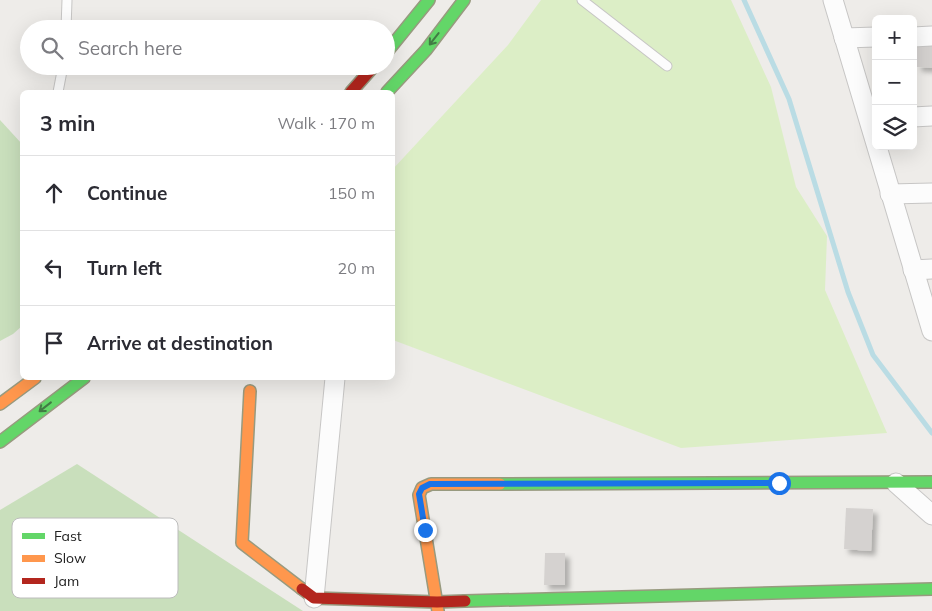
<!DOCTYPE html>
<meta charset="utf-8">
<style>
:root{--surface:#fff;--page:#f7f7f7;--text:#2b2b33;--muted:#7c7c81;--line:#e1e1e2}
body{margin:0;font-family:Mulish,sans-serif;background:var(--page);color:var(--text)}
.controls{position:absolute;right:15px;top:15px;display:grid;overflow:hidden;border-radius:8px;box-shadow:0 5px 20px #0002}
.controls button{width:45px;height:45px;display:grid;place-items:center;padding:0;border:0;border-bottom:1px solid var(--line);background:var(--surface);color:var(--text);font:25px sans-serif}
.stop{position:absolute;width:15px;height:15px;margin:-11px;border:4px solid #1a73e8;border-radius:50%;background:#fff}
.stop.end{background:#1a73e8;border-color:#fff;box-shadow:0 1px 5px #0008}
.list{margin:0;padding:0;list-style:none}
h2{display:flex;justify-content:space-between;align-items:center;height:65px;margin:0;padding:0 20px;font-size:21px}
h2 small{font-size:16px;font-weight:400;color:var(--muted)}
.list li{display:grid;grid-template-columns:32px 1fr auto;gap:15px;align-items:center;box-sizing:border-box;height:75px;padding:0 20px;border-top:1px solid var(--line)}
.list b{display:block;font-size:19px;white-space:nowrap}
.list em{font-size:16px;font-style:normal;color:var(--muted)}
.icon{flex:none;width:28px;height:28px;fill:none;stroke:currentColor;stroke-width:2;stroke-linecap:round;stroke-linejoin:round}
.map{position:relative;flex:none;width:932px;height:611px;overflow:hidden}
.search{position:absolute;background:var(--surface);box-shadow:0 5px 20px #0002;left:20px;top:20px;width:375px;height:55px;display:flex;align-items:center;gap:12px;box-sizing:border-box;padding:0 18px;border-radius:28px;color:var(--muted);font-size:19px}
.panel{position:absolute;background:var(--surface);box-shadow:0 5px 20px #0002;left:20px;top:90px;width:375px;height:290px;border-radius:8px}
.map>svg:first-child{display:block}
</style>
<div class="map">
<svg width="932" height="611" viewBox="0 0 932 611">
<defs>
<filter id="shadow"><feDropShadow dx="4.5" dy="4.5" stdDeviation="2.5" flood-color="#0004"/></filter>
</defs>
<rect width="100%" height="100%" fill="#eeece9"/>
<path fill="#dceec6" d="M541,0H731L771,87L796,187L827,236L825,290L887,433L681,448L393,340L392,170L508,45Z"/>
<g fill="#c9dfbc">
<path d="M0,120L22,144V326L13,334L0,341Z"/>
<path d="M77,464L303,611H0V510Z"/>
</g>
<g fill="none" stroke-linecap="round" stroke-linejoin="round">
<path stroke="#badce4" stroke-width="5" d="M744,0L789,99L848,292L873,355L932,433"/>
</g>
<g fill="#d5d2d0" filter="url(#shadow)">
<path d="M917,39L932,40V68L917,67Z"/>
<path d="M846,508L873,509L871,551L844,549Z"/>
<path d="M545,553H565V585H544Z"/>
</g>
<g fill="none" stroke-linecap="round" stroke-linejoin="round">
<defs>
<g id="lane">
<path d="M582,0L667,66"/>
<path d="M66,29L67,0"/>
<path d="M58,92L63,66"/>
</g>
<g id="street">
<path d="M833,0L932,331"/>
<path d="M913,37L932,36"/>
<path d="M844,38L876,37"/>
<path d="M913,117L932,116"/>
<path d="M890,194L932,193"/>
<path d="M913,270L932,269"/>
<path d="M896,483L932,515"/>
<path d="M314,598L335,378"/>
</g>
<g id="fast">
<path d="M386,53L429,0"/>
<path d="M387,92L426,50L464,0"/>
<path d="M0,442L84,378"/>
<path d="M500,484L932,482"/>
<path d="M465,601L932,589"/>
</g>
<g id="slow">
<path d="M250,391L242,543L302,589"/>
<path d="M0,404L35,378"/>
<path d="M438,611L419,495L422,488L431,484H500"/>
</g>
<g id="jam">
<path d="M351,92L374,66"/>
<path d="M302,589L314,598L437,602L465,601"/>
</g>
</defs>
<use href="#lane" stroke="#c7c6c5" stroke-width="11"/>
<use href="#street" stroke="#c7c6c5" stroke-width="21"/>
<use href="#fast" stroke="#989a7f" stroke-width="14"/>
<use href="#slow" stroke="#989a7f" stroke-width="14"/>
<use href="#jam" stroke="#989a7f" stroke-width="14"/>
<use href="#lane" stroke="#fcfcfc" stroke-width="9"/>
<use href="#street" stroke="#fcfcfc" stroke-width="19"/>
<use href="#fast" stroke="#63d668" stroke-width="11"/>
<use href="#slow" stroke="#ff974d" stroke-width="11"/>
<use href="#jam" stroke="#b3261e" stroke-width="11"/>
</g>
<defs><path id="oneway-shaft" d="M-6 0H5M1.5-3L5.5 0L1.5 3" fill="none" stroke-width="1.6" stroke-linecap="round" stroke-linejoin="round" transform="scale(1.25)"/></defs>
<g stroke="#427b44">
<use href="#oneway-shaft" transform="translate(434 39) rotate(128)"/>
<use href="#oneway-shaft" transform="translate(45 407) rotate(142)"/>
</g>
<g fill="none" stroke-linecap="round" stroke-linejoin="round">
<path stroke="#1a73e8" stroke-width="6" d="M425,530L419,494L422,488L430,484L779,483"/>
</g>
<rect x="12" y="518" width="166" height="80" rx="8" fill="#fff" stroke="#bcbcbc" stroke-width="1"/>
<rect x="22" y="533" width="23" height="6" fill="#63d668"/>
<rect x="22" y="555" width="23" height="7" fill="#ff974d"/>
<rect x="22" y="578" width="23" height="6" fill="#b3261e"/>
<g font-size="14" fill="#202020">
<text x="54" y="541">Fast</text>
<text x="54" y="563">Slow</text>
<text x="54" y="586">Jam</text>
</g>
</svg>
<div class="controls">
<button>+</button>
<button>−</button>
<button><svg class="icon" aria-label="layers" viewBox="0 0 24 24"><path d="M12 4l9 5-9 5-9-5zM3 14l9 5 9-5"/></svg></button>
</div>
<div class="stop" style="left:779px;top:483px"></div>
<div class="stop end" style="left:425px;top:530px"></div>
<div class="search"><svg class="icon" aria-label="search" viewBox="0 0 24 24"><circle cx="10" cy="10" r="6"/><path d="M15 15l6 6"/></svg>Search here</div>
<section class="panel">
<h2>3 min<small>Walk · 170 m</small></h2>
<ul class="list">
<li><svg class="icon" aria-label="ahead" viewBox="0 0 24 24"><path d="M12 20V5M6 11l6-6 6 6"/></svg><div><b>Continue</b></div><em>150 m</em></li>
<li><svg class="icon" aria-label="left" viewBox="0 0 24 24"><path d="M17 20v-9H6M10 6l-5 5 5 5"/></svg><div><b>Turn left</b></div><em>20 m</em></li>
<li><svg class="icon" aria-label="arrive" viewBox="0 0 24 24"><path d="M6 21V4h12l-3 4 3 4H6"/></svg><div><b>Arrive at destination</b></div></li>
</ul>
</section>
</div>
